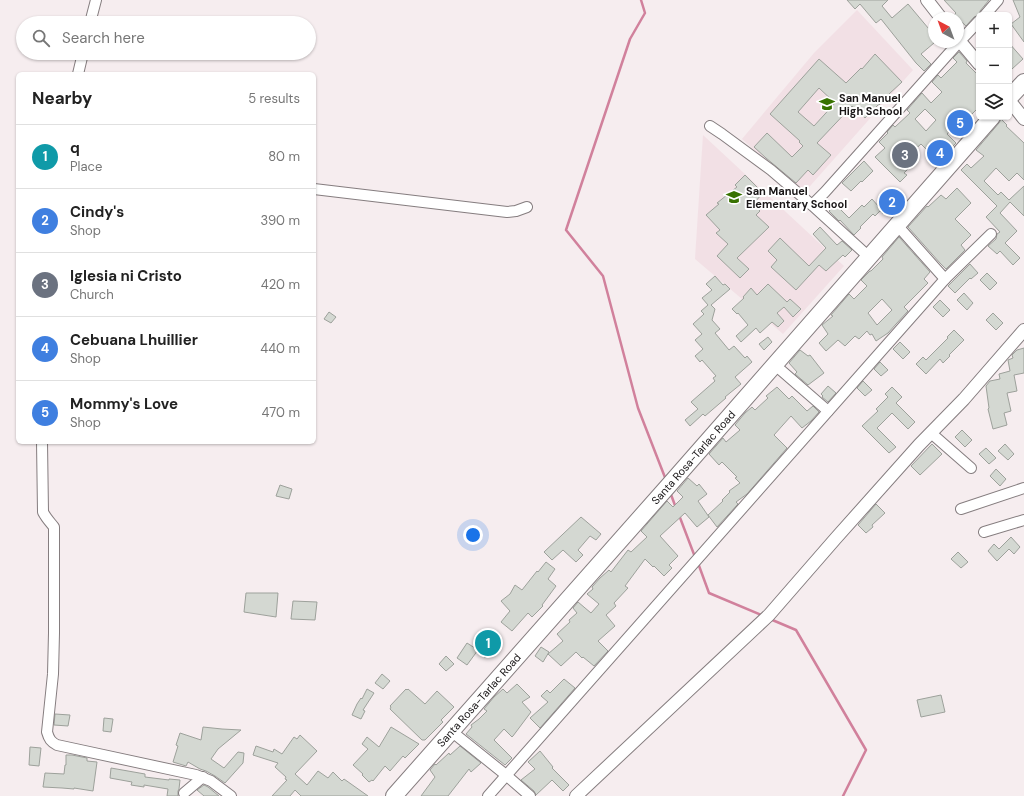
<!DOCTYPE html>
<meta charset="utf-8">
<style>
:root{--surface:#fff;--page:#f6f6f6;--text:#222;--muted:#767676;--line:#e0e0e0;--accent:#d93025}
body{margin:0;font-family:"DM Sans",sans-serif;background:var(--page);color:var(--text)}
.controls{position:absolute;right:12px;top:12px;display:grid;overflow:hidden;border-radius:6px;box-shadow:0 1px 3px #0004}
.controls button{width:36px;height:36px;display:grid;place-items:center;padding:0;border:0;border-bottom:1px solid var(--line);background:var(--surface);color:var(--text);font:20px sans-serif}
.compass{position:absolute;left:928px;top:12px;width:36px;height:36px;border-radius:50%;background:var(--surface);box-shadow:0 1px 3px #0004;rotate:319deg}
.you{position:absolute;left:473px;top:535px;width:14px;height:14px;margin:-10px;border:3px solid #fff;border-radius:50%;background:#1a73e8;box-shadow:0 0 0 6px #1a73e833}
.badge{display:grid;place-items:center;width:26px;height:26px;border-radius:50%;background:var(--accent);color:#fff;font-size:13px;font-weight:700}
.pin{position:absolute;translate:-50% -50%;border:2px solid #fff;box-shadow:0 1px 4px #0006}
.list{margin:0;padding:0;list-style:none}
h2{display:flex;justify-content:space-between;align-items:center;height:52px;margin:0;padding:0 16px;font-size:17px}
h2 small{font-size:13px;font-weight:400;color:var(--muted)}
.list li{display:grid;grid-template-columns:26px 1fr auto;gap:12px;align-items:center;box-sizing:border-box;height:64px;padding:0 16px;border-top:1px solid var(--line)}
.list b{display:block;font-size:15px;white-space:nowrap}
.list p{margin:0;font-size:13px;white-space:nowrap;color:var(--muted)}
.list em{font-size:13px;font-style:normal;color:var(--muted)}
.icon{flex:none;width:22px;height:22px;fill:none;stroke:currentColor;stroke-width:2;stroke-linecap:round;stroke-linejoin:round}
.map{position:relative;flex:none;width:1024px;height:796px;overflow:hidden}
.search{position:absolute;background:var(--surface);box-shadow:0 1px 3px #0004;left:16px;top:16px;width:300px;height:44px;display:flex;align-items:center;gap:10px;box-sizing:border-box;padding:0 14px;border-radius:22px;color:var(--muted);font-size:15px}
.panel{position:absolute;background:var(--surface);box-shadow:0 1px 3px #0004;left:16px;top:72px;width:300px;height:372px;border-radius:6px}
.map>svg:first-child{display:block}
</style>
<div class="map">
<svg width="1024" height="796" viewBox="0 0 1024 796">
<rect width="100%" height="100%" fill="#f6edef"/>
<g fill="#f2e0e5">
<path d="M857,10L913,70L803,194L742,139L814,53Z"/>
<path d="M703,135L844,266L783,334L695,259Z"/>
</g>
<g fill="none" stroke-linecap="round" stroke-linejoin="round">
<g stroke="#d1819c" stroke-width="2.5">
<path d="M641,0L645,13L630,39L566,230L603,276L638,408L666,480"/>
<path d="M670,492L676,508"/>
<path d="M679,515L695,557"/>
<path d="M698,563L709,593L764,616"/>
<path d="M770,619L796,630L866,750L843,796"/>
</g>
</g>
<g fill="#d4d8d2" stroke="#9da19b" fill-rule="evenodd">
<path d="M847,0H888L882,6L892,18L908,4L934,35V43L921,54L931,64L924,71L916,63L881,19L876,23L860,4L855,9Z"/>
<path d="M944,0H989L980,11L979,15L974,17L966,26L954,15L956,13Z"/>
<path d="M1013,0H1024V42L1011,24L1020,17Z"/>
<path d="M1009,43L1023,59L1012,69L1009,66Z"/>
<path d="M959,52L967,61L966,63L979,76V107L971,115L969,113L947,134L956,143L949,150L947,148L936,159L921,144L911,153L917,160L904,173L907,175L900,182L875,157L885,148L879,142L888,133L887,132L893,125L895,127L910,113L907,110L922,93L931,103L942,92L932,82L938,75L941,78L957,62L953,58ZM925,109L936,120L926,131L915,119Z"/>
<path d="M875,54L902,82L889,94L890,95L879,105H878L865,118L852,106L817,143L831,155L813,175L808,170L796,183L766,158L754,147L767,133L792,157L803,146L799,142L800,141L770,114L819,59L846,83L861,68L862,69ZM819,88L835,103L814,126L798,112Z"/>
<path d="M1001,119L1007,125L1006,126L1024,143V180L1017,173L1009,181L996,168L984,181L998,195L1001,192L1009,200L1024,186V216L1010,202L1000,213L1017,231L1005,243L1020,258L1013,265L1000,251L997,254L988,246L996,239L997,234L1000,232L986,217L997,206L961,170L967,164L971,168L984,156L976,150L999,123Z"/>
<path d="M864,161L873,171L862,182L861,181L851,191L842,183Z"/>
<path d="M745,175L763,193L753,204L760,211L756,215L769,227L737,258L749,269L740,278L717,256L728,244L716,233L720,230L706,215L719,204L717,203L737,187L735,185Z"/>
<path d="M957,188L971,203L955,219L971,235L961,245L965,250L946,269L940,263L908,227L927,206L928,207L941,195L946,199Z"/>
<path d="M893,195L898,200L883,214L880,211L875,216L873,214L860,227L861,228L854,235L840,220L839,221L829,211L836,205L849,218L862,205L864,207L872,199L879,207Z"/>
<path d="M820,227L837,245L842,241L852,250L845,257L843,255L826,271L819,265L796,290L771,267L777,260L768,251L780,238L809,266L826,248L813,234Z"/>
<path d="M899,237L930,272L924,279L928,283L904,307L908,311L896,324L888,333L876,341L872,334L870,335L867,331L859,339L855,336L845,346L838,340L826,351L819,343L828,334L822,325L833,316L831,315L849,294L854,299L867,286L861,280L870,271H871L883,259L882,257ZM882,299L892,310L877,325L868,313Z"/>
<path d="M970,264L978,273L971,279L970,278L955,293L948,286Z"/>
<path d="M987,273L997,283L990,290L980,280Z"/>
<path d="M715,276L723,285L725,284L730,289L711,305L715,309L712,320L720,329L715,333L729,350L734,346L745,358L747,356L752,362L735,377L741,384L725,397L726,398L705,416L703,414L690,426L685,420L698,409L691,402L715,381L713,378L716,376L702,360L700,362L695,356L703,349L695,340L702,334L693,324L704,314L701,311L708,305L702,298L712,290L706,284Z"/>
<path d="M768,284L787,302L790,299L801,309L793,317L784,307L777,313L784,321L778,327L772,322L760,333L756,328L741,342L736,336L748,325L738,313L737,314L732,309L744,298L743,297L751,288L757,295Z"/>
<path d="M964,293L973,303L967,310L957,300Z"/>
<path d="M940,300L950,310L943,317L933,307Z"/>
<path d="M329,312L336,317L331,323L324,319Z"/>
<path d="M993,313L1003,323L996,330L986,320Z"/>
<path d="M954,330L964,340L949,355L950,356L943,363L940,359L926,374L916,364L923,357L926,360L948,338L947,337Z"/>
<path d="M768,337L772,342L764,350L759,344Z"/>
<path d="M900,342L910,352L903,359L893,349Z"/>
<path d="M1024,348V373L1014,375L1017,391L1007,393L1011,411L1004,413L1007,425L993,429L988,409L989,408L986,386L990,381L1000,379L999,374L1010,371L1008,360L1013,358L1012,355L1017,350Z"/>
<path d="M800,350L808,356L810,355L824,373L808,385L795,374L797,372L789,363Z"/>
<path d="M880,362L888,370L881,376L874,369Z"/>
<path d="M863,381L872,390L865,396L857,388Z"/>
<path d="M828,386L836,393L828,402L822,397L823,396L821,394Z"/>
<path d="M777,387L789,399L792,396L807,411L813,406L819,412L811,421L802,428L791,416L774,435L787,448L747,494L736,502L738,504L717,527L708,515L723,501L722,500L730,492L729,491L740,483L735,478L737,477L722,462L719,465L709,454L723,438L726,442L740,430L735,425L745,413L752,407L755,410L768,398L766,396Z"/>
<path d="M892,387L902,397L896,403L915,422L908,429L892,413L877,428L896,447L889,453L862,426L878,411L876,409L888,397L885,394Z"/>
<path d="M962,430L972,440L965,447L955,437Z"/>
<path d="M932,444L942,454L920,475L911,466Z"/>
<path d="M1005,444L1014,454L1008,460L998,451Z"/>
<path d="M986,448L996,458L989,464L979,454Z"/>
<path d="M996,469L1006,479L1000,486L990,476Z"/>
<path d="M688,478L697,486L699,484L707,494L698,501L709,517L697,527L685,513L660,536L678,556L669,565L672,568L664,576L654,566L653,567L645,559L625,586L628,588L614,603L616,606L606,615L615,626L598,641L608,651L594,666L583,657L582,658L576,652L561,666L548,654L563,641L557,634L570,622L569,620L577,613L573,608L578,602L591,613L599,604L587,594L593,589L592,587L600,578L609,570L611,572L628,550L631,552L647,537L641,531L667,501L673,507L683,497L677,491Z"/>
<path d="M280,485L292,489L289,499L276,496Z"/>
<path d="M876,504L885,513L872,525L873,527L866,533L858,525Z"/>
<path d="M581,517L601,534L596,540L590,536L578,550L583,555L576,562L563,550L552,560L544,552Z"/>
<path d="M1011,537L1020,547L1014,554L1009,549L997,561L988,551L994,544L999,549Z"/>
<path d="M958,552L968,562L961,568L951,559Z"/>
<path d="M546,562L555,569L548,579L556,586L542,605L543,606L532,617L528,613L512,631L501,622L510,611L501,601L510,594L515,585L522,590L537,571L538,572Z"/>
<path d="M246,593H278L276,617L244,612Z"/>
<path d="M293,601L317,602L315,620L291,619Z"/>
<path d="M489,631H492L502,640L485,658L475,646Z"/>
<path d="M467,643L478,650L467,665L457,658Z"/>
<path d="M541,647L549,652L543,662L535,656Z"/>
<path d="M446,656L454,664L446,671L439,664Z"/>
<path d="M382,674L390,681L383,689L375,683Z"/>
<path d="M564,679L575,688L540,728L530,718L548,702L541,696L547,690L550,693Z"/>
<path d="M517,684L530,697L522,702L531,712L513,736L512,737L504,729L494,740L512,758L505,765L466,734L472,727L471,725L479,719L487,711L484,709L494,697L503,689L507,693Z"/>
<path d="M367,689L374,693L363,710L365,711L361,719L352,715L357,704L361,698L362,699Z"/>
<path d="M406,689L407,690L408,689L425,704L437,691L454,707L441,720L443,722L425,740H422L390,709L391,707L390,706Z"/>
<path d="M941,695L945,712L921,717L917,700Z"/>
<path d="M55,714L70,715L68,726L54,725Z"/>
<path d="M104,718L113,719L111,732L103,731Z"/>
<path d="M203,727L222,729L241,730L218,749L211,759L224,768L238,752L244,753L243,763L225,783L215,776L206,771L200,769L188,762L186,766L173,762L178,746L176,745L180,733L201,740Z"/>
<path d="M391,727L419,744L405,758L403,756L390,771L385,766L373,781L372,780L369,782L362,775L363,774L353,765L368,749L362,744L367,737L379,747Z"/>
<path d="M300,735L317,751L295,774L307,785L318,771L328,778L333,772L342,781L344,779L368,796H301L295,790L290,796H272L287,780L285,779L286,777L275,767L278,763L253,755L256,746L273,752L274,749L282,754L294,737L297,739Z"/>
<path d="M460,746L481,763L471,772L469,769L448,796H421L435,777L430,770L435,764L436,765L449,753L450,755Z"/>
<path d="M30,747L41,748L39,766L29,765Z"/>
<path d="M540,751L553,767L552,768L569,785L563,791L552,780L536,795L534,791L521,780L535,769L528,762Z"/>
<path d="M66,755H72L87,758V761L97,762L93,791L74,788V789L62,788L43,787L45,773L64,774L65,765H66Z"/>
<path d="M111,768L145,774V777L169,780V779L180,780L179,789L178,791V796H167L168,789L144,785V787L131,785L132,782L110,778Z"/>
<path d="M204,785L208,787L219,796H204L197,790Z"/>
</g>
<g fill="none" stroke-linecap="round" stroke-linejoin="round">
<defs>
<g id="minor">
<path d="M985,15L998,0"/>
<path d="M90,23L96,0"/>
<path d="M78,74L83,53"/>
<path d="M710,126L722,134L771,170L812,205"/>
<path d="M314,189L507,212L516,211L527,207"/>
<path d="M897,225L945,279"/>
<path d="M869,257L812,205L825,192L960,41L979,21"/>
<path d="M775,365L828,411"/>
<path d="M931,433L971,468"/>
<path d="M42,442L43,512C46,518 50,522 54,527V633L53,674L47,732C49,739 51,742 57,745L196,775L211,781L231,796"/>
<path d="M961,509L1024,488"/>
<path d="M984,532L1024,520"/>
<path d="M451,731L506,775L530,796"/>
<path d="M184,793L203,777"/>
<path d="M488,796L945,279L991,234"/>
</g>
<g id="tertiary">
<path d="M927,0L941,18"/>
<path d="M958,39L979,64"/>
<path d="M1009,100L1024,119"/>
<path d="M576,796L769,615L836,538L919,445L964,399L1024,330"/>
</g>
<g id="trunk">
<path d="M1009,98L1024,82"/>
<path id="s1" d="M394,796L670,484L992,117"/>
</g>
</defs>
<use href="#minor" stroke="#857d7f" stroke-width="12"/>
<use href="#tertiary" stroke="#857d7f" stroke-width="14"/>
<use href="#trunk" stroke="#857d7f" stroke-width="18"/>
<use href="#minor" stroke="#fff" stroke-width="10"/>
<use href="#tertiary" stroke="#fff" stroke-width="12"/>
<use href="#trunk" stroke="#fff" stroke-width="16"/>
</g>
<defs>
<symbol id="school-bare" viewBox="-9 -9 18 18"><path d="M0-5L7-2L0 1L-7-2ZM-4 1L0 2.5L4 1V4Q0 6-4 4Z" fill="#387201" stroke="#fff" stroke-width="2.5" paint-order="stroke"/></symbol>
</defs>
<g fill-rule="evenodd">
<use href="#school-bare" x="816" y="93" width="22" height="22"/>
<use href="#school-bare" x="723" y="186" width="22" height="22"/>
</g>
<g text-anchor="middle" stroke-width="4" stroke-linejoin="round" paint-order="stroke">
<g font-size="11" font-weight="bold" fill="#191617" stroke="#fff" text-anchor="start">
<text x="839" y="102">San Manuel<tspan x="839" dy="13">High School</tspan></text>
<text x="746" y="195">San Manuel<tspan x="746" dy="13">Elementary School</tspan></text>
</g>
<g font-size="11" fill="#191617" stroke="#fff">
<text dy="4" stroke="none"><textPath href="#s1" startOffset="452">Santa Rosa-Tarlac Road</textPath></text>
<text dy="4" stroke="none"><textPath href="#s1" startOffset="128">Santa Rosa-Tarlac Road</textPath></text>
</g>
</g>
</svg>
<div class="controls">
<button>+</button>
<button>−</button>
<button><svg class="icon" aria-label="layers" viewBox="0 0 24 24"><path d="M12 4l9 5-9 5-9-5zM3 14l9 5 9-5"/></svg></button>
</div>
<svg class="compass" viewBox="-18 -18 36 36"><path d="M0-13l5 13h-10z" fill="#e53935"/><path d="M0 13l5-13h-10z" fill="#767676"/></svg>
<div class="you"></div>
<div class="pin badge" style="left:488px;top:643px;background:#0f9aa8">1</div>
<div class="pin badge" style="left:892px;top:202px;background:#3f7fe0">2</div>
<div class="pin badge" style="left:905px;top:155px;background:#6b7280">3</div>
<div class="pin badge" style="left:940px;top:153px;background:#3f7fe0">4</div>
<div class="pin badge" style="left:960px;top:123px;background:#3f7fe0">5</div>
<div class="search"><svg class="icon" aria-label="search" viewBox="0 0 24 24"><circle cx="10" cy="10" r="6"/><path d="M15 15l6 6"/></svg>Search here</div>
<section class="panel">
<h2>Nearby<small>5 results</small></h2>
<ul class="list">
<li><span class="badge" style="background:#0f9aa8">1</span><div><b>q</b><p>Place</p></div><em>80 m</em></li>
<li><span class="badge" style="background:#3f7fe0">2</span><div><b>Cindy's</b><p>Shop</p></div><em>390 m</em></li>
<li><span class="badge" style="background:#6b7280">3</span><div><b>Iglesia ni Cristo</b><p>Church</p></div><em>420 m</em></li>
<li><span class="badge" style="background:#3f7fe0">4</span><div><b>Cebuana Lhuillier</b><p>Shop</p></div><em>440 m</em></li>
<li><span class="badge" style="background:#3f7fe0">5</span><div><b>Mommy's Love</b><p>Shop</p></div><em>470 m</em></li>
</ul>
</section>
</div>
